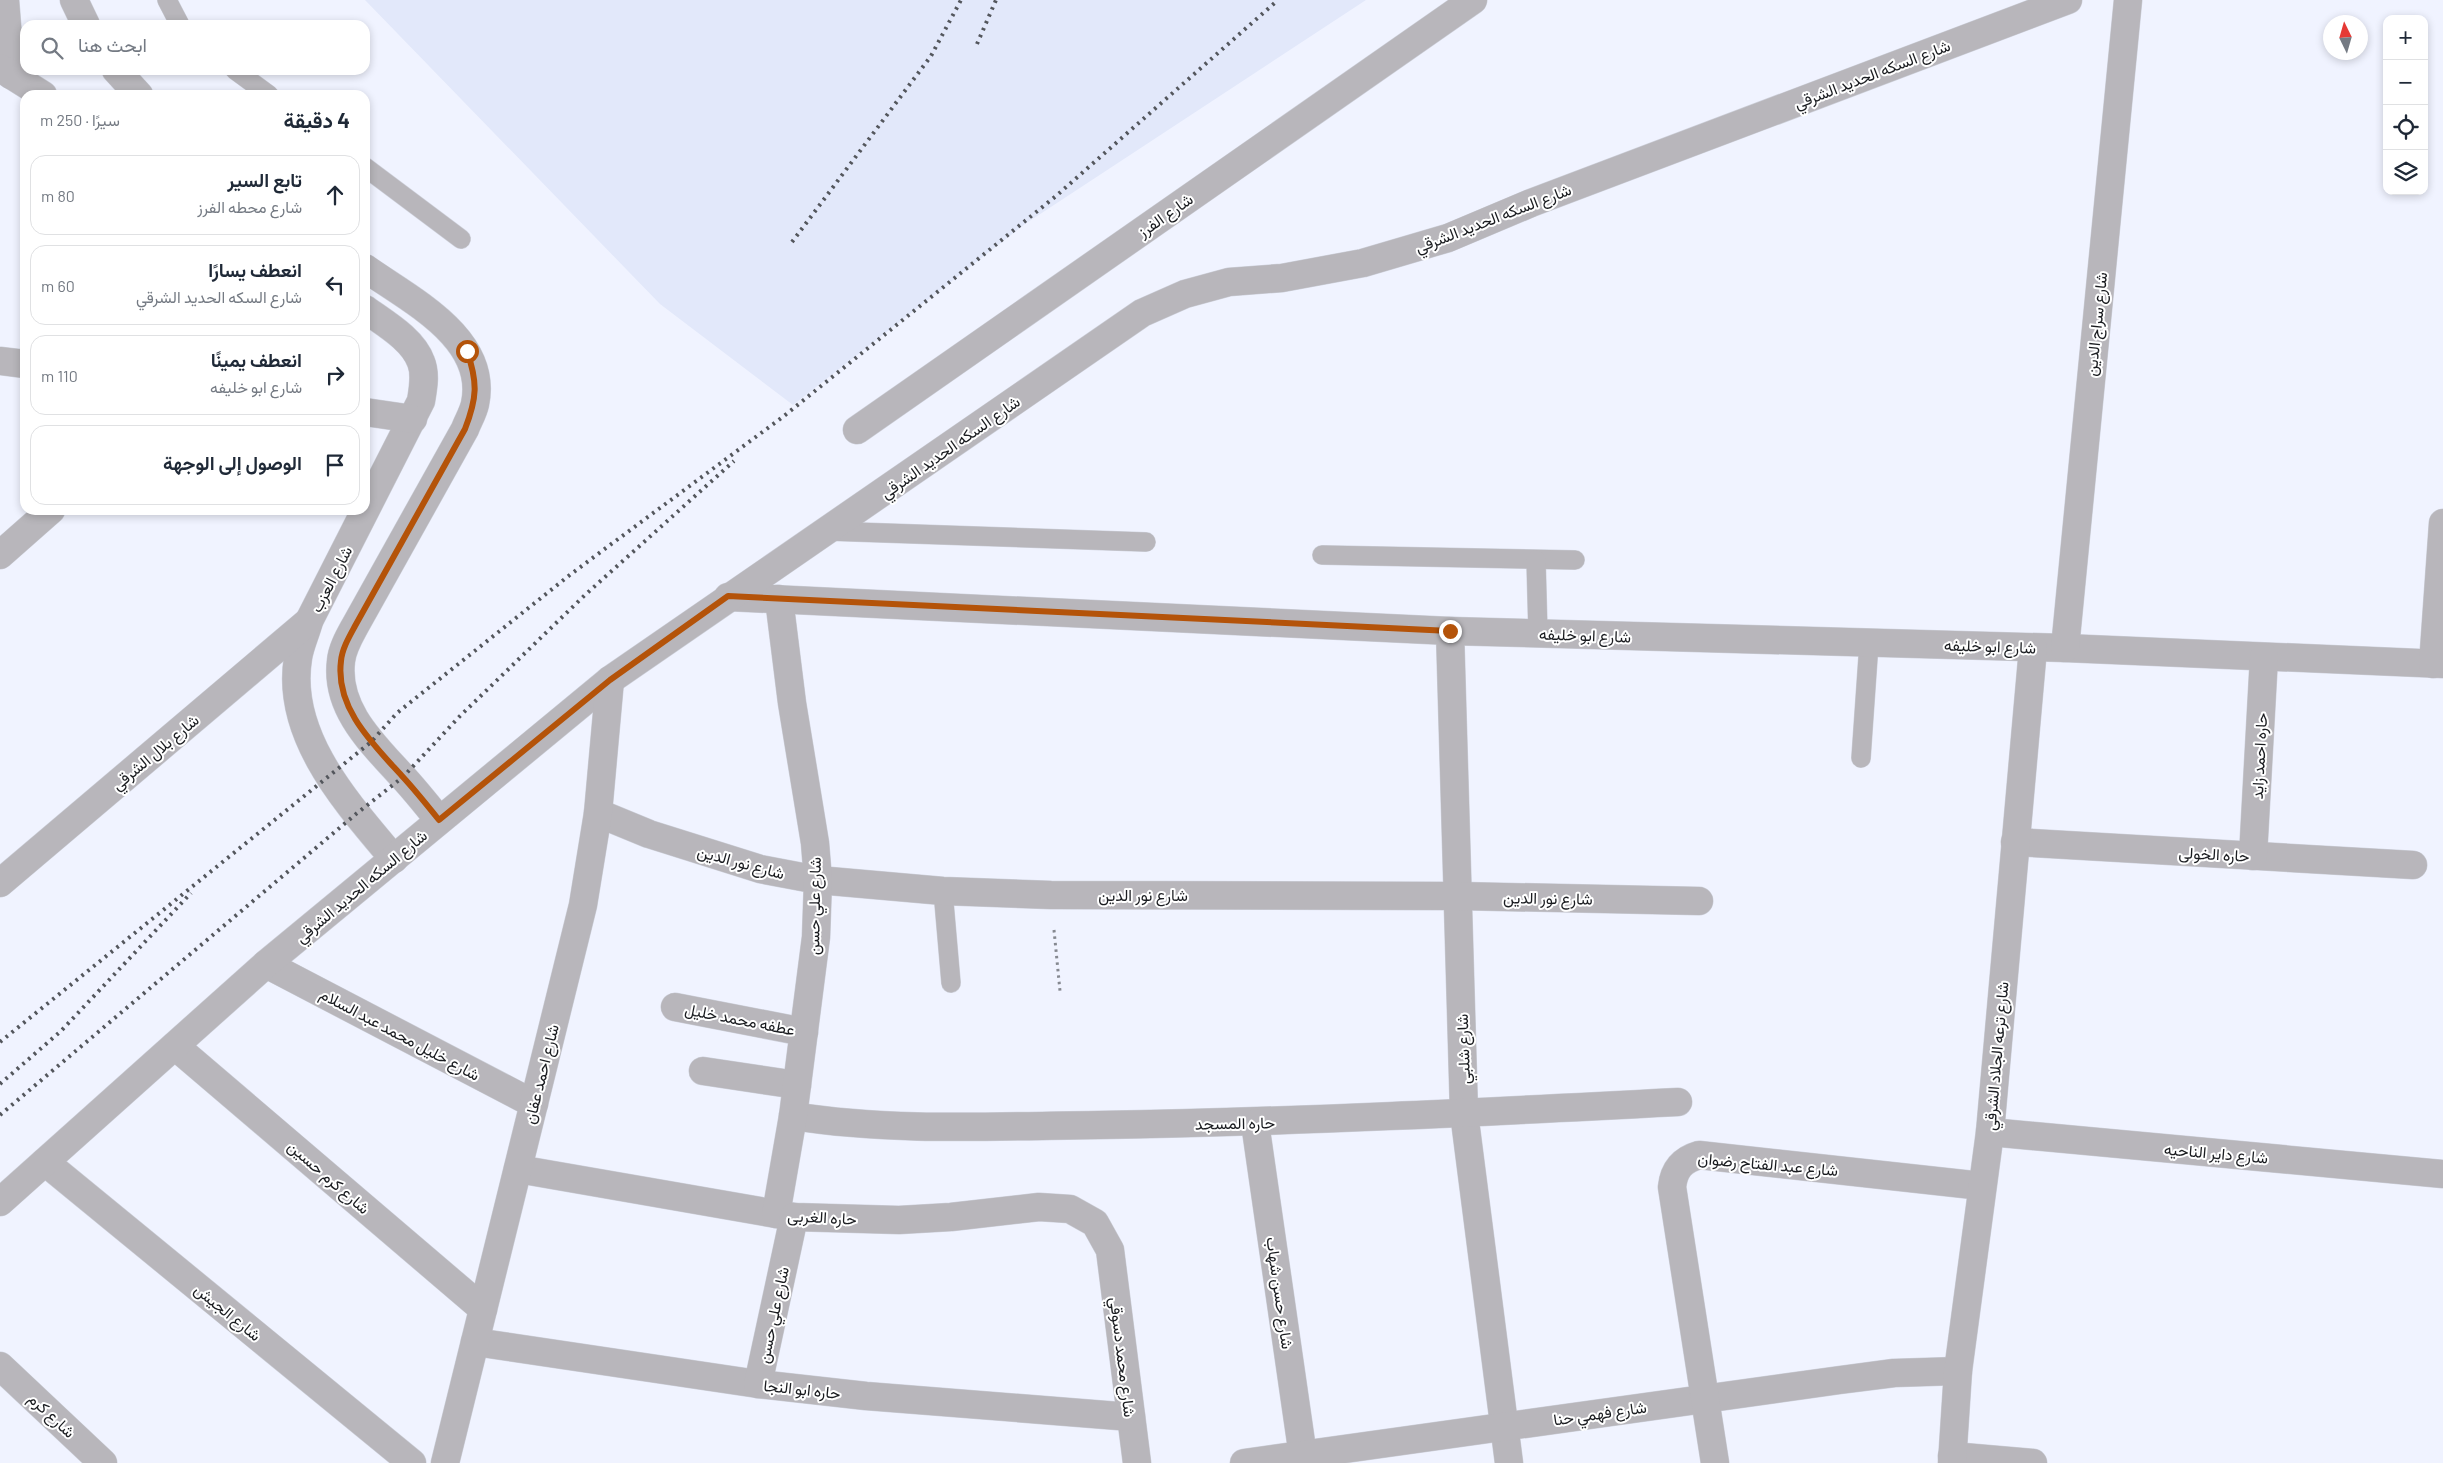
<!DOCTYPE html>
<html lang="ar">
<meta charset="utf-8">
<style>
:root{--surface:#fff;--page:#f2f2f3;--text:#1f2937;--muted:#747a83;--line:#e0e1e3}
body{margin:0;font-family:Barlow,Vazirmatn,sans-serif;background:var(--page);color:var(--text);direction:rtl}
.controls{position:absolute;right:15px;top:15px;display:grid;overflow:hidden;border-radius:10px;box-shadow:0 2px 8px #0003}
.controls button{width:45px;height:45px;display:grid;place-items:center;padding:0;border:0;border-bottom:1px solid var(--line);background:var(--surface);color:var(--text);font:25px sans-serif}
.compass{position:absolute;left:2323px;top:15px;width:45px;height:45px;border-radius:50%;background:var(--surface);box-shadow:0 2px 8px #0003;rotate:355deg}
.stop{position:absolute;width:15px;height:15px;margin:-11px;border:4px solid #b45309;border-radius:50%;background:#fff}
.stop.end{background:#b45309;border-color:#fff;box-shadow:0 1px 5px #0008}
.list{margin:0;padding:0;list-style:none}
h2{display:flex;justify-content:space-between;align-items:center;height:65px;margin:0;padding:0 20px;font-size:21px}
h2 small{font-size:16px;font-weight:400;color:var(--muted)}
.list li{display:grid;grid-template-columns:32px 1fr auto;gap:15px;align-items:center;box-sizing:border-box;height:80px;margin:0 10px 10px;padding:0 10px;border:1px solid var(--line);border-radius:15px}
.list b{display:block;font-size:19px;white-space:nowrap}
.list p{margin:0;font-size:16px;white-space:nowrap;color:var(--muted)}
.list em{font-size:16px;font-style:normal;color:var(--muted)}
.icon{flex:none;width:28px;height:28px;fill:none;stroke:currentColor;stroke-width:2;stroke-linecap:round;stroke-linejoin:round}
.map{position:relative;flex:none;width:2443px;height:1463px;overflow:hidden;direction:ltr}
.search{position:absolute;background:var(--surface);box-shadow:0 2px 8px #0003;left:20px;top:20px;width:350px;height:55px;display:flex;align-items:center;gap:12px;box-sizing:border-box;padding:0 18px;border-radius:15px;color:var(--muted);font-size:19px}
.panel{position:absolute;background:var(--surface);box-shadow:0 2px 8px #0003;left:20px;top:90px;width:350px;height:425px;border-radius:15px;direction:rtl}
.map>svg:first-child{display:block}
</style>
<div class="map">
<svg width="2443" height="1463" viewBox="0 0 2443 1463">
<rect width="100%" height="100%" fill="#f0f3ff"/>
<path fill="#e2e8fa" d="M365,0H1366L1025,224L793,405L660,304Z"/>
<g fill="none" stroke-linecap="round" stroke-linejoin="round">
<defs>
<g id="lane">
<path d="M167,0L180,25"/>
<path d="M235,70L269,95"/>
<path d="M365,167L461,239"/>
<path d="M826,531L1146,542"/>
<path d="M1322,555L1575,560"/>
<path d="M1536,560L1538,634"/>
<path d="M1861,758L1869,643"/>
<path d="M943,891L951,983"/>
</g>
<g id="street">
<path d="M5,0L11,75"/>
<path d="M74,0L86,25"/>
<path d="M0,68L43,95"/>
<path d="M116,70L139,95"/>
<path d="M365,268C410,300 489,338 475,404C473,413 468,421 465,429L355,626C349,637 342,649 341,661C335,709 373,744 402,776C415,790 427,805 439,820"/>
<path d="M365,309C384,323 413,339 421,362C426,374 423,389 421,401L309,621C306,633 300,645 298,658C285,736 348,804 394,859"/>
<path d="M0,361L25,364"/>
<path d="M365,412L413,419"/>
<path d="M857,430L1473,0"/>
<path d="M0,555L51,510"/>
<path d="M728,597L1450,631L2065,648L2443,664"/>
<path d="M1450,631L1464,1113L1509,1463"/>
<path d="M2065,648L2128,0"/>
<path d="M2433,664L2443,523"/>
<path d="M598,813L649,834L760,869L818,880L943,891L1051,895L1459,896L1699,901"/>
<path d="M2015,842L2413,865"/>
<path d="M2253,856L2264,657"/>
<path d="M0,883L309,621"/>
<path d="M266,964L534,1104"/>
<path d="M675,1007L804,1032"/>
<path d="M175,1046L483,1309"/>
<path d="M703,1071L797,1085"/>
<path d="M793,1116C894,1132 997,1126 1099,1125C1292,1122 1485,1112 1678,1102"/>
<path d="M1255,1123L1304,1463"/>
<path d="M1990,1132L2443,1174"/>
<path d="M45,1162L412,1463"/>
<path d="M518,1169L794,1217L899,1220L951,1217L1039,1207L1070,1209L1095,1223L1110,1250L1137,1463"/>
<path d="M0,1202L266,964L610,680L1142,313L1185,294L1229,282L1282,278L1363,263L1448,238L1531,203L2068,0"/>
<path d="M776,1214L793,1116L816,937L818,880L815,843L792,703L779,599"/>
<path d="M475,1342L758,1384L866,1396L1131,1417"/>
<path d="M0,1366L103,1463"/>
<path d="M758,1384L794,1217"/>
<path d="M1952,1456L2033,1463"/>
<path d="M445,1463L583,905L598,813L610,680"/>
<path d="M1244,1463L1840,1380L1894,1373L1958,1371"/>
<path d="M1715,1463L1672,1187C1674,1169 1682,1160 1699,1155L1982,1186"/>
<path d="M1952,1463L1958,1371L1990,1132L2033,648"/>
</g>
</defs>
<use href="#lane" stroke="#ced1db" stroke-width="20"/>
<use href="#street" stroke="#ced1db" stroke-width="29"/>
<path stroke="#858890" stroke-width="3" stroke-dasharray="2.5 4" stroke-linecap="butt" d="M1054,930L1060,991"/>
<use href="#lane" stroke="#b8b6bb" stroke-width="19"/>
<use href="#street" stroke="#b8b6bb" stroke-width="28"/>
<g stroke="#53565c" stroke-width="4" stroke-dasharray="2.5 5" stroke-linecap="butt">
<path d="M977,44L996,0"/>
<path d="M792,242L931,56L961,0"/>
<path d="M0,1042L371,742L397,713L571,574L784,416L1056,196L1278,0"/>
<path d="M0,1084L61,1031L191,893"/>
<path d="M0,1115L356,814L403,777L460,716L585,595L734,461"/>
</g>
</g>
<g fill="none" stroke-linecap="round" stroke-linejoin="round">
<path stroke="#b45309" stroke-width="6" d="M467,351C478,383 477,398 465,429L355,626C349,637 342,649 341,661C335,708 373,744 402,776C415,790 427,805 439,820L610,680L728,596L1450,631"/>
</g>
<g text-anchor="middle" stroke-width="4" stroke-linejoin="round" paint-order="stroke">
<g font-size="16" fill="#1a1c20" stroke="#fff">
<text transform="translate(1872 74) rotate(-21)" y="6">شارع السكه الحديد الشرقي</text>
<text transform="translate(1165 215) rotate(-35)" y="6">شارع الفرز</text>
<text transform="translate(1493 218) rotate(-21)" y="6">شارع السكه الحديد الشرقي</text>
<text transform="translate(2096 324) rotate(-84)" y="6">شارع سراج الدين</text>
<text transform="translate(950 447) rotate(-35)" y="6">شارع السكه الحديد الشرقي</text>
<text transform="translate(331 579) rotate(-63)" y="6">شارع العزب</text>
<text transform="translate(1585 635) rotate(2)" y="6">شارع ابو خليفه</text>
<text transform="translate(1990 646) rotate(2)" y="6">شارع ابو خليفه</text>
<text transform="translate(155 752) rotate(-40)" y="6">شارع بلال الشرقي</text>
<text transform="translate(2259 756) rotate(-87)" y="6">حاره احمد زايد</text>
<text transform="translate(2214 854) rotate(3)" y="6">حاره الخولى</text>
<text transform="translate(741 862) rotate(15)" y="6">شارع نور الدين</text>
<text transform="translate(361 886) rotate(-40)" y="6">شارع السكه الحديد الشرقي</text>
<text x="1143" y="901">شارع نور الدين</text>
<text transform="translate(1548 898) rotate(1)" y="6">شارع نور الدين</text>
<text transform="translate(814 906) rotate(-89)" y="6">شارع علي حسن</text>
<text transform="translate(740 1019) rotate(11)" y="6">عطفه محمد خليل</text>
<text transform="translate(400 1034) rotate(28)" y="6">شارع خليل محمد عبد السلام</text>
<text transform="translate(1463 1049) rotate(-92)" y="6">شارع شلبي</text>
<text transform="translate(1996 1056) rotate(-85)" y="6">شارع ترعه الجلاد الشرقي</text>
<text transform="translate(541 1074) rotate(-76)" y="6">شارع احمد عفان</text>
<text transform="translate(1235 1123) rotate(-1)" y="6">حاره المسجد</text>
<text transform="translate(2216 1153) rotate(5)" y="6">شارع داير الناحيه</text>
<text transform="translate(1768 1164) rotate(5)" y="6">شارع عبد الفتاح رضوان</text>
<text transform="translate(329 1177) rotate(41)" y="6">شارع كرم حسين</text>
<text transform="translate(822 1217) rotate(3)" y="6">حاره الغربى</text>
<text transform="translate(1280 1293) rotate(82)" y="6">شارع حسن شهاب</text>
<text transform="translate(228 1312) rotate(39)" y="6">شارع الجيش</text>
<text transform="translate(773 1315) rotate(-78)" y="6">شارع علي حسن</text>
<text transform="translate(1123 1357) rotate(83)" y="6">شارع محمد دسوقي</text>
<text transform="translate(802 1389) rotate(6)" y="6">حاره ابو النجا</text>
<text transform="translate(1600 1413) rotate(-8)" y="6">شارع فهمي حنا</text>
<text transform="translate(52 1415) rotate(43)" y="6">شارع كرم</text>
</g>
</g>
</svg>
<div class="controls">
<button>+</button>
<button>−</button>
<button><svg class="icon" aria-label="locate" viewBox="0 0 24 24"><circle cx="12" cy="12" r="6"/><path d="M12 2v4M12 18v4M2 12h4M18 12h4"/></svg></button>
<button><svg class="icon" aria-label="layers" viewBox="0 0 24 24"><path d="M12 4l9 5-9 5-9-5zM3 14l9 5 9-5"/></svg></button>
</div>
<svg class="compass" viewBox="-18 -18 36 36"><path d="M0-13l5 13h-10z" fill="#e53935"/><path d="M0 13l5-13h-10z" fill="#747a83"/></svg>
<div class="stop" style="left:467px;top:351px"></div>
<div class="stop end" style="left:1450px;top:631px"></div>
<div class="search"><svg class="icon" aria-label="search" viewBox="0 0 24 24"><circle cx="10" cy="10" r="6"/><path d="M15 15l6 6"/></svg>ابحث هنا</div>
<section class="panel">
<h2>4 دقيقة<small>سيرًا · 250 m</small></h2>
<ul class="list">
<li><svg class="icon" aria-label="ahead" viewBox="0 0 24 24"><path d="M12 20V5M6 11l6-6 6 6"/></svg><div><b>تابع السير</b><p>شارع محطه الفرز</p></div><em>80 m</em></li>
<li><svg class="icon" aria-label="left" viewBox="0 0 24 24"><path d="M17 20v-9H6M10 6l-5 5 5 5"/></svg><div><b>انعطف يسارًا</b><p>شارع السكه الحديد الشرقي</p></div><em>60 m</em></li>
<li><svg class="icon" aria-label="right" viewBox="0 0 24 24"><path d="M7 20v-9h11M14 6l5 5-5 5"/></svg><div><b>انعطف يمينًا</b><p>شارع ابو خليفه</p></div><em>110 m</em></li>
<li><svg class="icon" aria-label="arrive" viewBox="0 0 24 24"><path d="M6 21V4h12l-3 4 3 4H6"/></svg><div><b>الوصول إلى الوجهة</b></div></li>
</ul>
</section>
</div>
